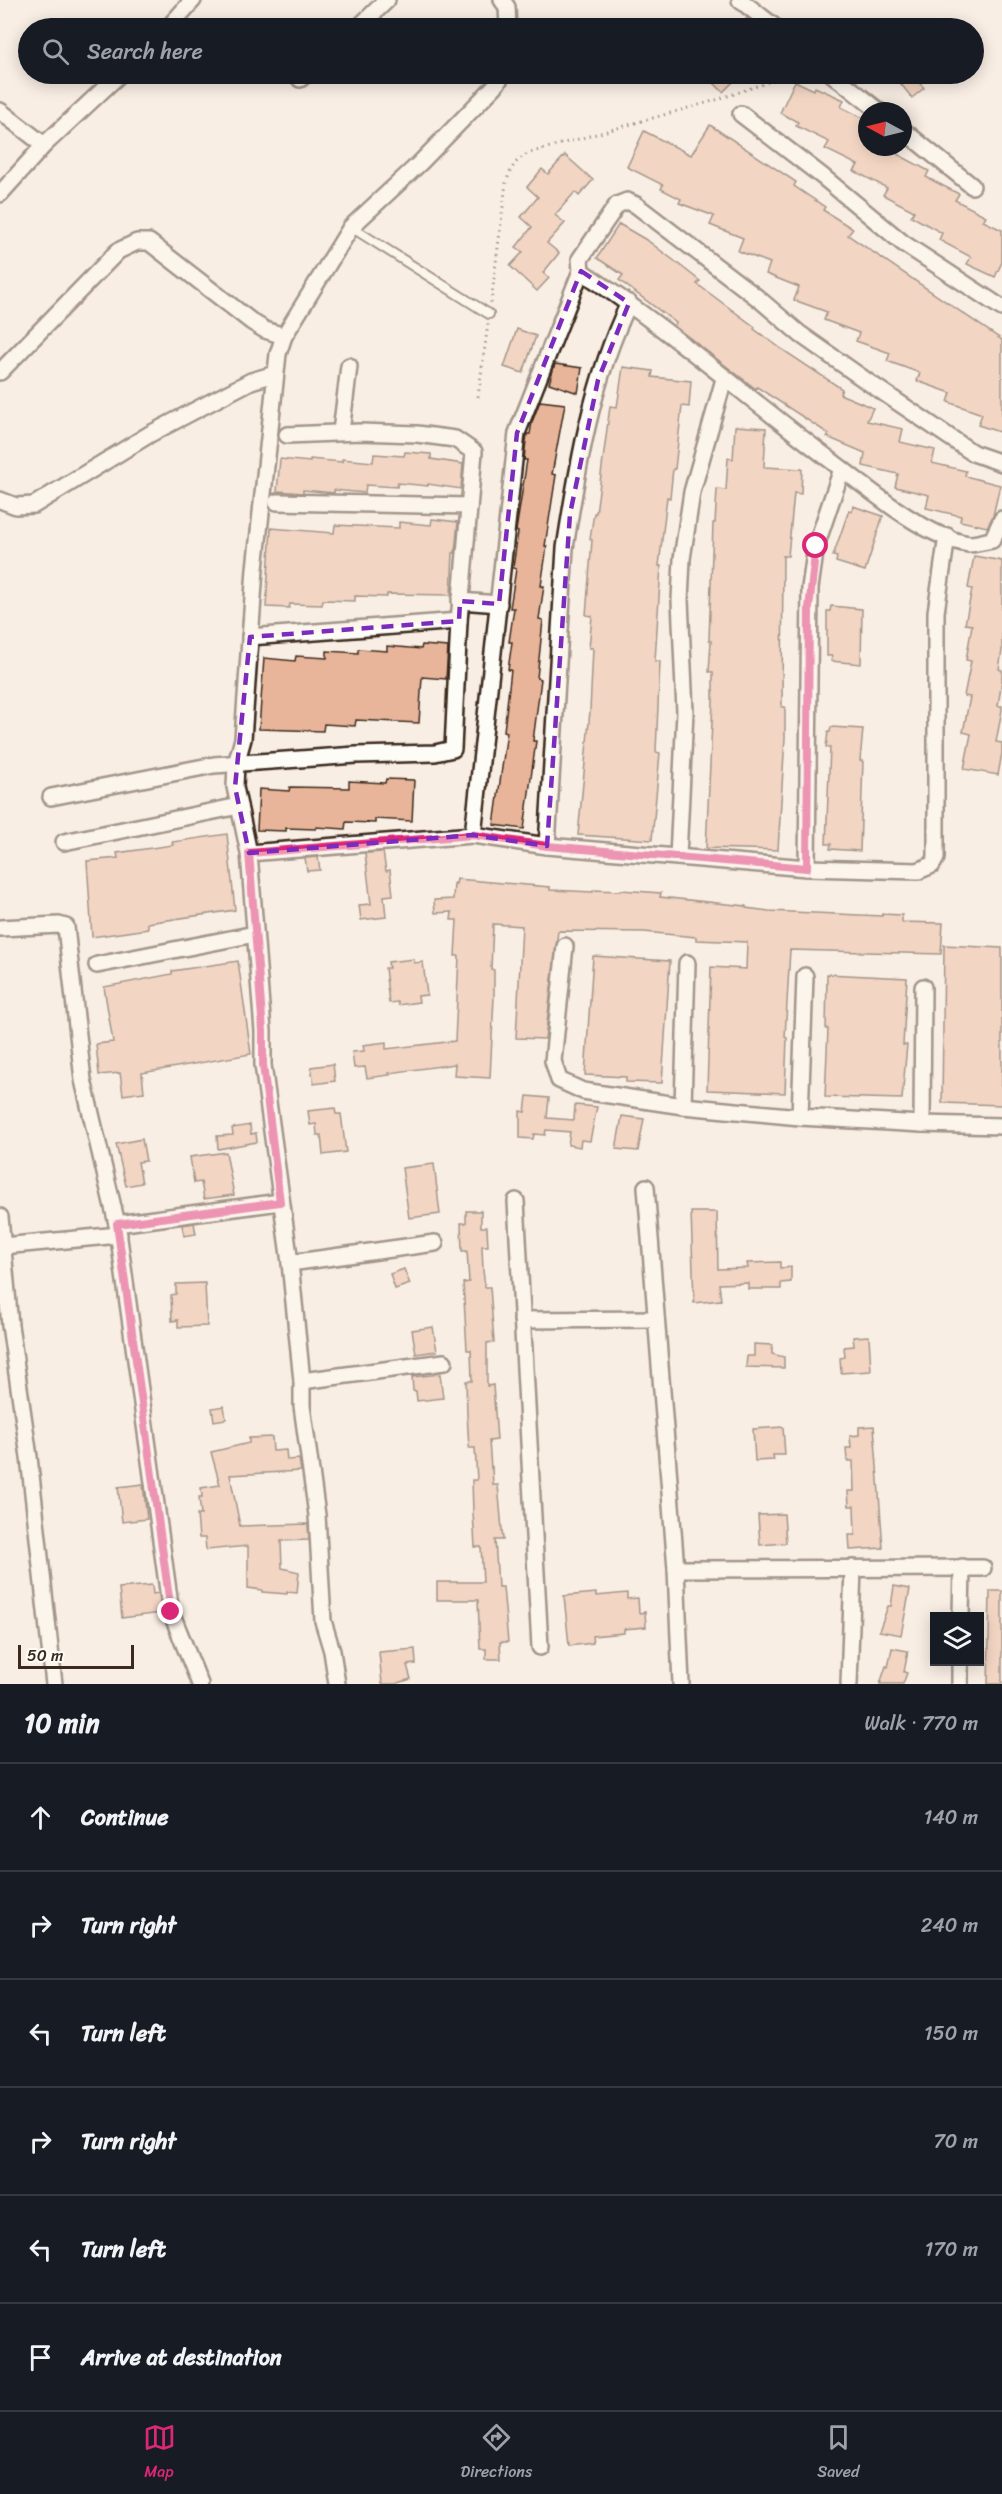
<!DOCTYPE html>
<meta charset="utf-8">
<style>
:root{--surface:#171b24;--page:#20242c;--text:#f1f3f6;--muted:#9ea1a6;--line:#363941;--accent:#db2777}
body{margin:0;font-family:Sriracha,sans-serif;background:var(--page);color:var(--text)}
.controls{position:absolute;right:18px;bottom:18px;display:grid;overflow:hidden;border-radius:0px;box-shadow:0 3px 15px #0003}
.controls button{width:54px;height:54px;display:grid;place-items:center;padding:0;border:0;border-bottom:2px solid var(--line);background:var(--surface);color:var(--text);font:30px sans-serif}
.compass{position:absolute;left:858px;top:102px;width:54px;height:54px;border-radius:50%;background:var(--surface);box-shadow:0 3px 15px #0003;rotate:277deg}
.scale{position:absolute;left:18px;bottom:15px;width:116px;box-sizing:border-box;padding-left:6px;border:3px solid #3b2a1e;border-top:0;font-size:16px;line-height:21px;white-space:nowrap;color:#3b2a1e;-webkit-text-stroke:4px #fdfcf7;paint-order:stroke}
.stop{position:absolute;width:18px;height:18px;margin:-14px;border:4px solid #db2777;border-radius:50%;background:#fff}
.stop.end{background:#db2777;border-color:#fff;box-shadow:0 2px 6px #0008}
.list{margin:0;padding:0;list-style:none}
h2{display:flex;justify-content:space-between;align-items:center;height:78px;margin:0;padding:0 24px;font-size:26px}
h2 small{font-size:20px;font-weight:400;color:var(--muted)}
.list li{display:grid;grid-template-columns:39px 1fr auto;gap:18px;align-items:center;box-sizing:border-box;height:108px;padding:0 24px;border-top:2px solid var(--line)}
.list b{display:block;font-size:22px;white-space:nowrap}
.list em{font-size:20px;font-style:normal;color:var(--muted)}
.icon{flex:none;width:33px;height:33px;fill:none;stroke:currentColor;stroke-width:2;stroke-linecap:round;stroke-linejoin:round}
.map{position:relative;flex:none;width:1002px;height:1684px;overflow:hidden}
.search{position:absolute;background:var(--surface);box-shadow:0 3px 15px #0003;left:18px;right:18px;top:18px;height:66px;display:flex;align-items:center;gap:15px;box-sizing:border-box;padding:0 21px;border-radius:33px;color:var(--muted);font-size:22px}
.sheet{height:726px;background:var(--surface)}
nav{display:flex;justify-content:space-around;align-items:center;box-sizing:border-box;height:84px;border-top:2px solid var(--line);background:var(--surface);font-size:16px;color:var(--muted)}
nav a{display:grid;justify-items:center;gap:3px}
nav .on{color:var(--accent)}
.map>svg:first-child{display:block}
</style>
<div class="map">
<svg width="1002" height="1684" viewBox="0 0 1002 1684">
<rect width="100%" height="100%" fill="#f9eee4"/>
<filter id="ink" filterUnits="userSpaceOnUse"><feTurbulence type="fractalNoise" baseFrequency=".0167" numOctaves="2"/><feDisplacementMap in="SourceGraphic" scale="12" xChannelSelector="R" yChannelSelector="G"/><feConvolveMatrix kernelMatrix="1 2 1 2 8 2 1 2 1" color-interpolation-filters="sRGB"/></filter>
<g filter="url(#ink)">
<g fill="#e8b59a" stroke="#3b2a1e" stroke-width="1.5">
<path d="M747,18L761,28H738Z"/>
<path d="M705,74H741L723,92Z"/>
<path d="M893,74H912L924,88L912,98Z"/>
<path d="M795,81L814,90L815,87L844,100L841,107L867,120V147H900L897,154L929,171L926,177L959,194L955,200L986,216L983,221L1002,230V262L995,277L967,264L971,257L939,240L942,233L911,216L914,211L883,195L887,188L854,171L858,165L825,149L829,142L796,126L798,122L780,113Z"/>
<path d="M710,125L796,182L794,186L825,207L823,210L853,229L848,235L1002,340V433L978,425L982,414L948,402L951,393L917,381L920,373L887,361L890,353L856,341L859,333L824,320L827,312L794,300L799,287L766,274L770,263L738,251L743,238L710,225L714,216L679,203L681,199L661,189L663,185L627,167L644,131L691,155Z"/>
<path d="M565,155L593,180L579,196L575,192L555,215L565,223L547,243L559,253L543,273L549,278L537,291L510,266L523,252L516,247L532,227L521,217L538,197L527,187L542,169L548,174Z"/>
<path d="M619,224L648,241L672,259L700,281L697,284L755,327L754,329L783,350L842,389L840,394L873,408L867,421L903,429L900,442L935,450L932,463L966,471L965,476L1000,485L993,516L987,527L960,521L961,516L926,508L929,495L895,487L898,474L863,466L865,453L827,437L829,434L757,387L756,389L674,326L676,323L619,280L623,275L597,258Z"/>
<path d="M517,329L536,336L523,373L504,367Z"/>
<path d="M555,364L582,368L578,393L549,383Z"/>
<path d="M623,367L653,371L652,377L691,381L689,407L682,406L675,469H673L670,498L667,497L659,566H661L655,661H660L656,752L660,753L652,840L578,835L590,711L593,648H589L592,616L586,615L592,540L590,539L594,513H596L610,406L617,407Z"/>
<path d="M540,401L565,404L552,474L556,475L545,546H547L541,586H544L539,619L543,620L537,678L541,679L533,741H536L524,829L494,825L507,732L504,731L511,670H508L512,642H509L514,608H510L516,569L513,568L518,532L516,531L527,460H524L525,449L527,434H530L532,422Z"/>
<path d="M735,426L766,428L764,467L802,469L801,494L794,493L788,556H783L782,707H785V738L778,850L706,848L713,701V672H709L711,641H709L713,523H715L717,489L726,490L728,458L733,459Z"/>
<path d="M405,452L431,454V459L463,464L461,489L428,484V486L398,483L397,487L366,485L365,493L334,490V493L303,490V493L277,491L280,459L310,462V459L342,462V459L373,462L374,454L404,456Z"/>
<path d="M853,506L883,516L865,571L836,562L837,557L833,556L849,510L852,511Z"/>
<path d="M432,519L458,522L455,553H453L451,595L387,594V597L355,596V601L323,600L322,605L290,604L289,608L266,607L271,528L334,533L335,525L399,528V522L431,525Z"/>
<path d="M974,556L1002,561V651L999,669L1002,670V680L998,706H1002V710L996,742L1002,743V753L998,775L964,769L971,734L963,732L970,697L964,696L971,661L966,660L972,625L965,624L972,589L968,588Z"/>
<path d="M831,606L862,609L861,664L831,661L832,656H827V611H830Z"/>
<path d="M422,645L448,647L446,679L422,677L419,723L356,720L355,726L324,724L323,731L259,729L264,658L295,661L296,656L327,658V651L358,653V649L387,651V646L421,649Z"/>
<path d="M831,727L863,729L860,761H863L860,851L830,849L831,844H826L830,747H826L828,732H830Z"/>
<path d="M386,779L414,780L412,821L375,819V823L346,822L345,829L316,827V829L286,828V831L257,830L259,789L289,791L290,787L349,788V781L385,783Z"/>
<path d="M227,834L235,910L148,923V929L92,937L87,861L118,858L117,853L173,845L172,842Z"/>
<path d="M383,852L386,871L390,870L393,895L384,896L386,917L361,920L359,905L371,904L365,853Z"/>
<path d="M318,857L320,870L307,871L305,858Z"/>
<path d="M457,879L550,887V890L593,892V890L621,891V890L661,893L660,897L746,906V908L769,911L882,916V914L902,915V922L943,923L941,954L790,950L785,1037L787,1038L785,1093L707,1090L711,967L746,969L747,942L696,940V937L644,932L558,931L545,1039L516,1038L522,926L493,924L491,969L494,970V997L490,1078L454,1076L455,1064L389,1073L390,1075L367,1078L365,1067L354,1068L352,1052L364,1051L363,1045L386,1042V1049L455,1041L459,956H455L457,920H451L452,912L435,913L434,900L453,899L454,883L456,884Z"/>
<path d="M944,945L1002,948V1105L942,1103Z"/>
<path d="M593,956L670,961L662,1083L626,1082V1077L585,1075Z"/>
<path d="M414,959V963L423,962L427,995L418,996L419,1002L398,1005V1002L389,1003L385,968H389L388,962Z"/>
<path d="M238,961L251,1054L142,1073L144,1092L123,1095L120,1073L99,1075L96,1044L113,1042L104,987L172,974V971Z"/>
<path d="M827,974L907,978L903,1045H907L902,1099L825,1097L828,1029H826Z"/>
<path d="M333,1064L335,1081L314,1084L311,1067Z"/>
<path d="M527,1096L549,1098L547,1118L574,1120L575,1105L597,1107L590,1141L581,1140L580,1147L568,1145L570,1132L546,1130L545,1135L534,1134L533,1139L520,1138V1111L525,1112Z"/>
<path d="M335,1108L336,1114H341L346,1152L323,1155L321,1135H317L316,1124L310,1125L308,1111Z"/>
<path d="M622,1116L644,1119L638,1151L616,1149Z"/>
<path d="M250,1125L251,1134L256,1133L257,1142L218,1149L217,1136L233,1135L232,1128Z"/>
<path d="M142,1139L146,1161L138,1162L142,1183L126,1186L116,1144Z"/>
<path d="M226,1152L234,1195L204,1199L201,1182L194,1183L190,1157Z"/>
<path d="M434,1164L440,1214L409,1218L402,1168Z"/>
<path d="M466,1211H481V1227H487L488,1246H482L483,1270L485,1287H490L494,1342L487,1343V1386L493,1385L497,1440L489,1441L491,1468L492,1467L493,1485H498L503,1540H495L497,1570L498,1587H503L508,1642H500L501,1659H486V1649H480L478,1600H437V1582H483L481,1547H475L473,1513L472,1480H477L475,1448H469L467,1414L466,1381H472L471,1350H467L463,1283L469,1282L467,1251H462L461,1223H466Z"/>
<path d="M691,1212H717L718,1269L748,1268L747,1263L780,1262V1268L791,1267V1282L781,1283V1289H748V1283L719,1284L721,1300L694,1303Z"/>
<path d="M194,1223L196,1234L184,1236L182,1225Z"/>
<path d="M404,1269L410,1284L395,1289L390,1274Z"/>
<path d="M205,1283L207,1326L178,1327V1320L172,1321L171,1295L176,1294V1284Z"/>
<path d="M433,1327L437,1351L416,1354L412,1330Z"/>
<path d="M869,1336L871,1371L841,1373L840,1358L845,1357L844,1347L854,1346L853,1337Z"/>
<path d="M754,1344L772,1345V1354L784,1357V1368L746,1367L747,1356H754Z"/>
<path d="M440,1374L443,1398L417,1401L416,1391H413L412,1377Z"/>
<path d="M224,1406L226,1419L214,1421L212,1408Z"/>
<path d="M874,1426L883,1548L850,1550L849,1535H855L854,1506H849L848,1491H854L853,1461H847L846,1448H851L850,1436L859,1435V1427Z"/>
<path d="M783,1427L785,1455H773L774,1460L755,1461L753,1429Z"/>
<path d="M272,1437L273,1451L286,1450L287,1460L299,1459L301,1471L230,1475L240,1526L308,1524L309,1540L281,1541L282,1568L299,1572L297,1593L287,1592V1594L262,1592V1590L248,1588V1546L206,1550L205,1538H199L197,1515H201L199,1497H202L201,1488L220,1485L211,1452L249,1443V1438Z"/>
<path d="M143,1484L147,1519L122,1522L118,1487Z"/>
<path d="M784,1514L786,1543L760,1545L758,1515Z"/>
<path d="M152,1585L153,1594L159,1593L161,1613L122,1618L119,1588Z"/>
<path d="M894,1586L910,1589L901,1635L879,1631L888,1606H891Z"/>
<path d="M990,1591H1002V1684H988Z"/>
<path d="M596,1593V1596L627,1593V1599L638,1598L639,1613L645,1612L646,1627L624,1629V1633L592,1636L593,1643L569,1646L564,1596Z"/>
<path d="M892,1648L908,1651L904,1672L907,1673L903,1684H880L886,1666L888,1667Z"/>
<path d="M415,1649L416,1664L407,1665L411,1679L395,1684H382L379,1652Z"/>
</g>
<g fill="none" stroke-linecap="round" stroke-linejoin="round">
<defs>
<path id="lane" d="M351,227L489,314"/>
<g id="street">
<path d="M502,0L507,7L508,28"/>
<path d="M740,0L776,28"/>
<path d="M168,28L193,0"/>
<path d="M358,28L387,0"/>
<path d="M832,74L879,111"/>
<path d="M300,79L306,74"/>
<path d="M0,111L44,145"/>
<path d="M741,114L822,176L903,243L1002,308"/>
<path d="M903,130L972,186"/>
<path d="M0,194L44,145L120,74"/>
<path d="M581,271C669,329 749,399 833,462C867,488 926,538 969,544C976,544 985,541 992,540L1002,519"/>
<path d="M0,372L118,251L137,242H149L252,322L265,330L284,336"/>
<path d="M341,432L349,366"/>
<path d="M0,500L16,506L34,505L150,434L251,381L275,374"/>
<path d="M277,502L469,506"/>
<path d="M460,601L499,604"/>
<path d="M250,637L459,621"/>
<path d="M51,797L214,765L356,755L435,753L453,749L459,621L474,452L455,439L417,434L360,432L287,435"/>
<path d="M473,835L517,433L581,271L580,259L617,205L627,201L636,205L759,299L800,334L868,382L973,453L1002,463"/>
<path d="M64,842L239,806"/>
<path d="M547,846L565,548C578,464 592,380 629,303"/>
<path d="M249,853L473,835L547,846L807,868L918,871L932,865L936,858V612L947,536"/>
<path d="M678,857L685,712L680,600L682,559L692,492L724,379"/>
<path d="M807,868L810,588L816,546L842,469"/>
<path d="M0,928L59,925L66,927L83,1080L117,1224L280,1202"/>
<path d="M565,946L553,1061L559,1080L583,1091L683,1106L800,1117L922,1124L1002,1126"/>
<path d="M97,965L255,934"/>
<path d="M683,1106L687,963"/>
<path d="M800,1117L805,976"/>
<path d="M922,1124L923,987"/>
<path d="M646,1187L676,1569L681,1684"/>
<path d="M516,1201L540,1647"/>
<path d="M0,1217L10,1325L29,1457L54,1684"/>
<path d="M117,1224L171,1612L200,1684"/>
<path d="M3,1246L119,1235"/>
<path d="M290,1263L435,1243"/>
<path d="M522,1320L656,1319"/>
<path d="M302,1381L444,1362"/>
<path d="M676,1569L983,1568"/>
<path d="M961,1616L962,1567"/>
<path d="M337,1684L332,1651L323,1621L317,1515L302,1406V1381L290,1263L263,1065V1031L249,853L235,787L236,764L243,739L255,569L278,354L284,336L351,227L420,163L495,86L503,74"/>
<path d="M849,1684L853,1568"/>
<path d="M960,1684V1662"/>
</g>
</defs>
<use href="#lane" stroke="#3b2a1e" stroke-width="12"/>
<use href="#street" stroke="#3b2a1e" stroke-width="20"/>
<g stroke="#3b2a1e" stroke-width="3" stroke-dasharray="1.5 4.5" stroke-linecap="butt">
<path d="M491,303L506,183C511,168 515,160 529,153L713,101L792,74"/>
<path d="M478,397L488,324"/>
</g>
<use href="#lane" stroke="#fdfcf7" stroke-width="8"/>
<use href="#street" stroke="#fdfcf7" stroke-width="15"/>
</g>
</g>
<g fill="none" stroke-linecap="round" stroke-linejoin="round" filter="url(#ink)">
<path stroke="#db2777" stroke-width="8" d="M171,1612L117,1224L280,1202L263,1065V1031L249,853L473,835L547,846L807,868L809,608L816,546"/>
</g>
<path d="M0 0H1002V1684H0ZM581,271L629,303L598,380L570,514L547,846L473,835L249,853L235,787L250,637L459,621L460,601L499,604L517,433Z" fill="#f9eee4" fill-opacity=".55" fill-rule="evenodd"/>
<path fill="none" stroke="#7b2cbf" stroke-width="4.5" stroke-dasharray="12 8" stroke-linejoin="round" d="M581,271L629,303L598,380L570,514L547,846L473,835L249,853L235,787L250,637L459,621L460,601L499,604L517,433Z"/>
</svg>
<div class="controls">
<button><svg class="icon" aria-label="layers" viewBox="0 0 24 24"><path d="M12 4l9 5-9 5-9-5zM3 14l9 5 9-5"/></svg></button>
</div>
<svg class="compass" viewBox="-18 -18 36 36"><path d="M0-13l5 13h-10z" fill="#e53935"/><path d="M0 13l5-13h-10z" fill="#9ea1a6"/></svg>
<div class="scale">50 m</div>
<div class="stop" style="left:816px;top:546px"></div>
<div class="stop end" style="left:171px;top:1612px"></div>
<div class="search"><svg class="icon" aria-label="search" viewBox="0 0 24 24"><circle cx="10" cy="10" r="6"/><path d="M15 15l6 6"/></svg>Search here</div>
</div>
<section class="sheet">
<h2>10 min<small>Walk · 770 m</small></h2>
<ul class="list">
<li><svg class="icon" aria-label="ahead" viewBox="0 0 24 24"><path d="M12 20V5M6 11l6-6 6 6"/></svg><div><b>Continue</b></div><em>140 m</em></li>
<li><svg class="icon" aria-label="right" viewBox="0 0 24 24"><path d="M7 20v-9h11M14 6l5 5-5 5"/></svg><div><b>Turn right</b></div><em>240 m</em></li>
<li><svg class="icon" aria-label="left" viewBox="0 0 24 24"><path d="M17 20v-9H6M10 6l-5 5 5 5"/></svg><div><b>Turn left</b></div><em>150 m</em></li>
<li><svg class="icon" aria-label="right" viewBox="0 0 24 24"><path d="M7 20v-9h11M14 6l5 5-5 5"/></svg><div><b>Turn right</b></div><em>70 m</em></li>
<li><svg class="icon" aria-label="left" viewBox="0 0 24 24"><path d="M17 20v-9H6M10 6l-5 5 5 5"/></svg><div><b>Turn left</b></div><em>170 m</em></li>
<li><svg class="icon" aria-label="arrive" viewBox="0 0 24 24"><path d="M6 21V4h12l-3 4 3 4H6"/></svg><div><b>Arrive at destination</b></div></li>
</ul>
</section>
<nav>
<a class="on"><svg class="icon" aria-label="map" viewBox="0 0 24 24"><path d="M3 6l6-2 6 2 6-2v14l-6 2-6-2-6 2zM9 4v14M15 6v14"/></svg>Map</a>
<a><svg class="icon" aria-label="directions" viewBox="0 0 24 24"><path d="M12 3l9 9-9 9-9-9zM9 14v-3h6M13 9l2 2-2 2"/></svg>Directions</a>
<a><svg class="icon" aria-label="saved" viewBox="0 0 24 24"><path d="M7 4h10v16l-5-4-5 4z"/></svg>Saved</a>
</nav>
